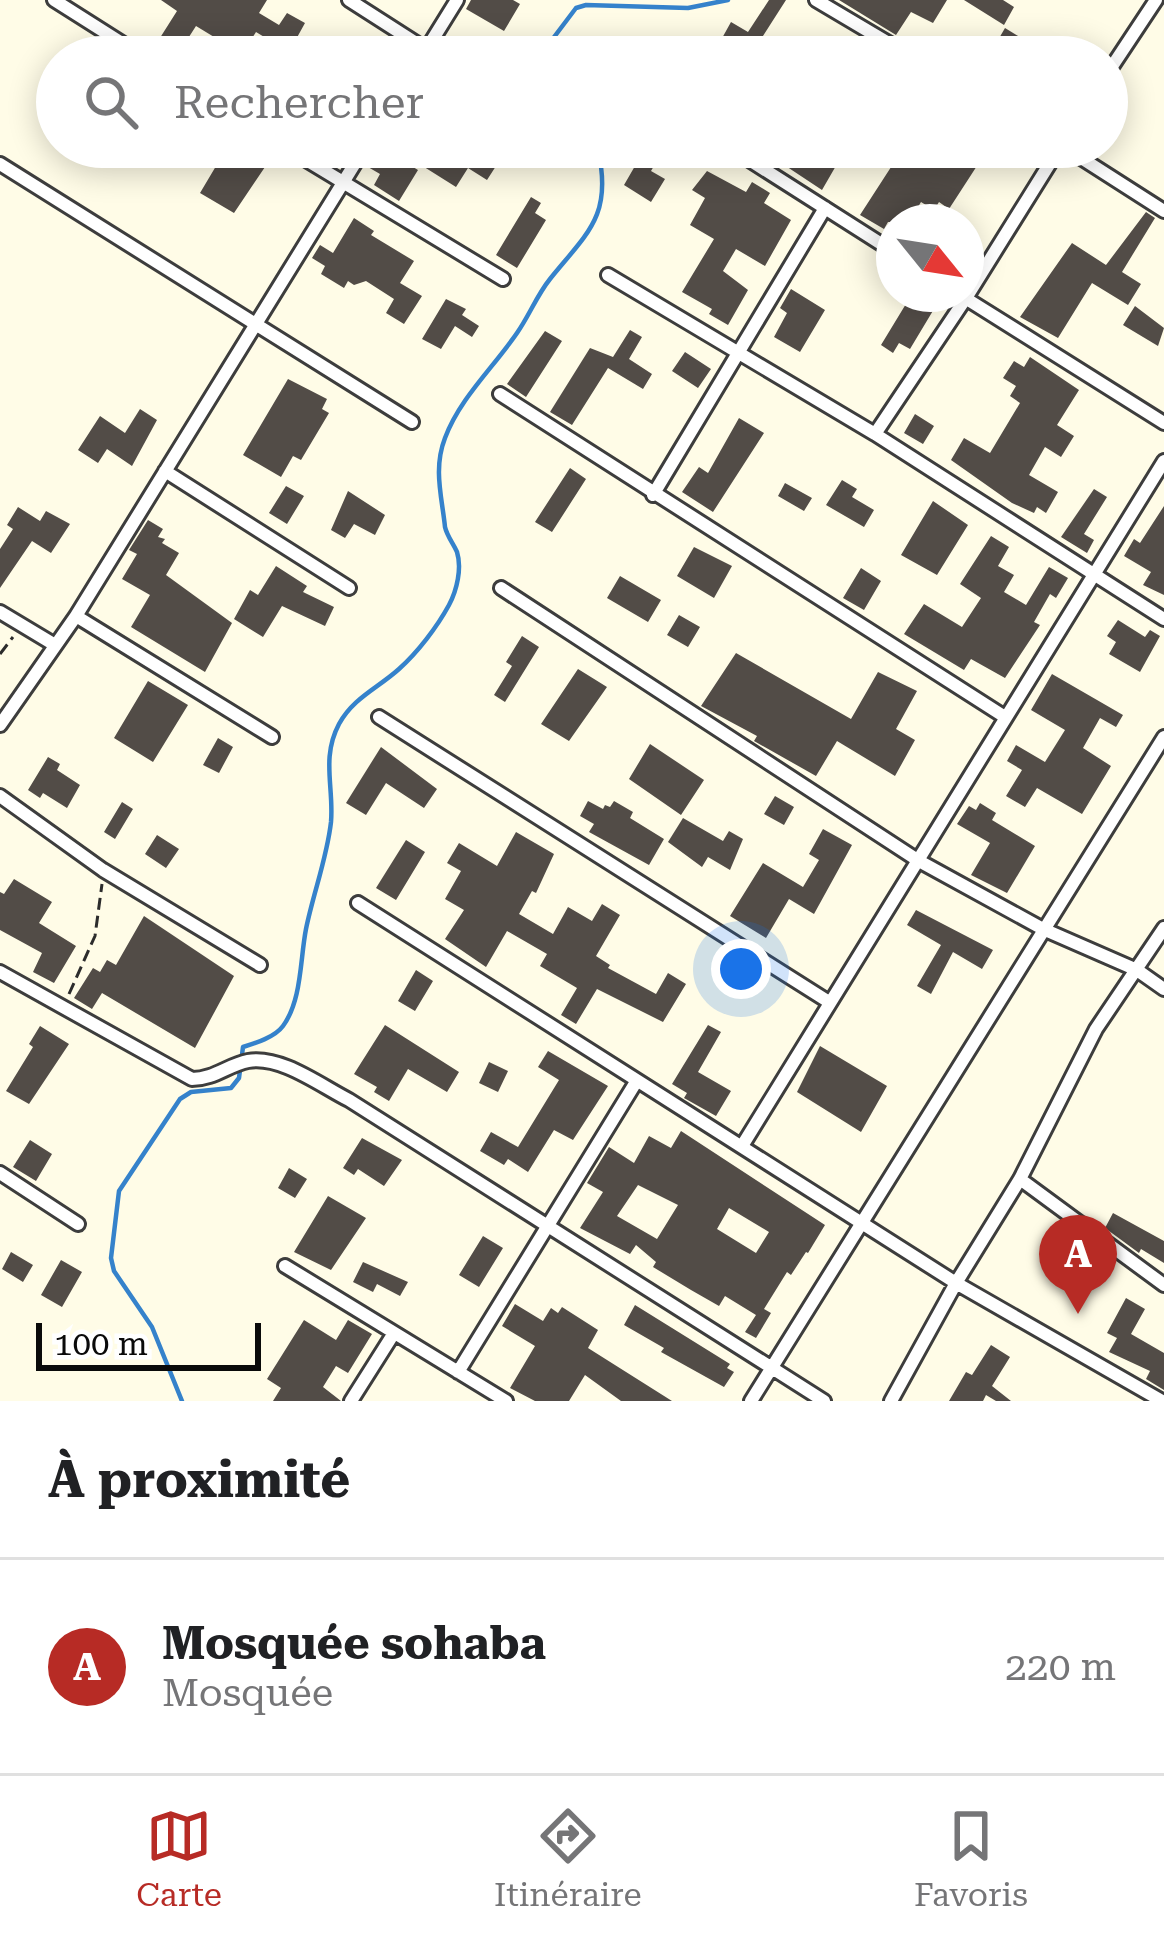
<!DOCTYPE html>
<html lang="fr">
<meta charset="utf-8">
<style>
body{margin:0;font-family:"Roboto Serif",serif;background:#f2f2f2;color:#202124}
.compass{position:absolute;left:876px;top:204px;width:108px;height:108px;border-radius:50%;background:#fff;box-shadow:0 6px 30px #0003;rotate:120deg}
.scale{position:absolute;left:36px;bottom:30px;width:225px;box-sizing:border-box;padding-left:12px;border:6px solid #0a0a0a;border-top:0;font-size:33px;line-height:42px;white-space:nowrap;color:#0a0a0a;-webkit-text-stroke:9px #fff;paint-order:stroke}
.you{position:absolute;left:741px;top:969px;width:42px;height:42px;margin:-30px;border:9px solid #fff;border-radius:50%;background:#1a73e8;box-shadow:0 0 0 18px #1a73e833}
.badge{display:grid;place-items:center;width:78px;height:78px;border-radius:50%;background:#b72b25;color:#fff;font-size:39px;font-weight:700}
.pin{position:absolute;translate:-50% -99px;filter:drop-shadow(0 3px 6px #0008)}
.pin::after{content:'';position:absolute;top:63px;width:42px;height:36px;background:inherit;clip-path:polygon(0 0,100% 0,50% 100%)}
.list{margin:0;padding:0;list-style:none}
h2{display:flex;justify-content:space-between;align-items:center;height:156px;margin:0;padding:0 48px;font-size:51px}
h2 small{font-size:39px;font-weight:400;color:#757577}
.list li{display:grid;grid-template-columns:78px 1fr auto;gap:36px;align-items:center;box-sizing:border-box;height:216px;padding:0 48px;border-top:3px solid #e0e0e0}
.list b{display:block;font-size:45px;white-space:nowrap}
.list p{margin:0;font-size:39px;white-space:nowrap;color:#757577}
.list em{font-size:39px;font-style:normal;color:#757577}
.icon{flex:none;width:66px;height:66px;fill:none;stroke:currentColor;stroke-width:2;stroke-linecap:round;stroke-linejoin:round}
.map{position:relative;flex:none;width:1164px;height:1401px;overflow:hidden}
.search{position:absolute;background:#fff;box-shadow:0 6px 30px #0003;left:36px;right:36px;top:36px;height:132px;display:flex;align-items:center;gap:30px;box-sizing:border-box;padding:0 42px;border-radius:66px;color:#757577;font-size:45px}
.sheet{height:372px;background:#fff}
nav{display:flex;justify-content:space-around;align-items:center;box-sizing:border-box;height:168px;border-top:3px solid #e0e0e0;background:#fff;font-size:33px;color:#757577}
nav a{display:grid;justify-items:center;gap:6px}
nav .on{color:#b72b25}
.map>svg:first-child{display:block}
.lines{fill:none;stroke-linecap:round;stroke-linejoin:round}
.stream{stroke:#3582cb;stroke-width:4.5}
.building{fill:#524c47;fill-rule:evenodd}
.street-casing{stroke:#3d3d3d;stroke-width:18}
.path{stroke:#2c2c2c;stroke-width:3;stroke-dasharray:12 6;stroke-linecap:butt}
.street{stroke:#fff;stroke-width:12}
</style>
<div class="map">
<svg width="1164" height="1401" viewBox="0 0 1164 1401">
<rect width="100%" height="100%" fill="#fffce7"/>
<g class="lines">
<path class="stream" d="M539 57 576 8 586 5 688 8 728 0
M182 1401 152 1327 114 1271 111 1258 119 1191 180 1099 191 1092 231 1088 239 1078 243 1047C256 1043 275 1037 283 1026 302 1000 300 959 306 929 313 894 327 858 331 822 334 787 321 758 339 724 353 698 378 688 399 669 418 652 437 627 449 605 457 590 462 568 457 552 453 543 447 536 445 527 442 497 433 469 445 438 460 398 493 368 517 333 529 316 537 295 550 279 587 233 613 216 598 150L592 147"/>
</g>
<path class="building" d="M161 0H267L259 13 279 25 287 13 305 23 289 52 256 32 242 54 196 26 178 54 158 41 177 11Z
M471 0H513L520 4 504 31 466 9Z
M769 0H786L761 39 764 41 754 57 721 40 731 22 748 32Z
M839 0H947L933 23 911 12 896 35Z
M964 0H1003L1014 7 1004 25Z
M1005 28 1033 45 1051 57H1010L994 47Z
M206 147H233L265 167 234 213 200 193 222 156Z
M380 147 418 170 399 201 374 185 380 174 368 167Z
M432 147H483L478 155 496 166 487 180 468 168 456 187 421 165Z
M646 147H665L651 171 665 179 651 202 624 185Z
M757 147H810L837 164 822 190Z
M904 147H972L984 155 949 209 939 202 934 210 921 202 909 222H888L884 229 860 215Z
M707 171 746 192 752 182 770 193 764 203 791 220 765 266 736 249 723 271 748 290 728 325 709 314 712 309 682 292 714 239 690 225 705 198 692 190Z
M531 197 541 203 535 213 546 220 517 268 496 255Z
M1146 212 1155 218 1122 272 1141 284 1128 305 1092 283 1058 338 1020 317 1072 243 1106 265Z
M354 218 374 231 371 235 414 261 400 283 422 296 404 324 386 313 394 299 366 281 354 285 348 281 344 288 321 274 325 266 312 258 320 245 333 253Z
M791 289 825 310 800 352 774 337 787 313 780 308Z
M912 294H921L937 304 910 349 899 343 893 353 881 345Z
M446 299 466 309 462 315 479 326 472 337 455 326 441 349 422 339Z
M1135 306 1164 328 1158 346 1123 325Z
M630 330 642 337 629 359 652 374 643 389 608 368 572 425 550 412 590 348 613 357Z
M545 331 562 341 526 397 507 384Z
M685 352 711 369 698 388 672 371Z
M1030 357 1079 390 1057 425 1074 436 1061 457 1045 447 1029 475 1058 492 1046 513 1037 507 1034 513 1012 503 951 460 964 438 990 453 1020 403 1010 396 1016 386 1003 378 1014 361 1024 367Z
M288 379 327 399 322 409 329 413 301 460 293 456 281 477 243 455Z
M140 409 157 420 132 466 107 449 98 463 78 450 100 416 125 433Z
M915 414 934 426 923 444 904 433Z
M739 418 764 433 713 512 682 492 699 467 708 473Z
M570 468 586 479 552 532 535 522Z
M842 480 857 489 852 497 874 510 864 527 826 505Z
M785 483 812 498 804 511 778 496Z
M286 486 304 496 287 524 269 513Z
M1094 489 1107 497 1084 534 1094 540 1087 553 1061 537Z
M348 491 385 515 375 535 354 524 345 538 331 530Z
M933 501 968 525 937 575 901 555Z
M1164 506V595L1143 585 1151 572 1124 556 1134 539 1140 543Z
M18 507 40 521 46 511 70 524 51 553 32 541 0 588V549L13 529 7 525Z
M148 520 163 529 158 537 165 539 162 543 179 553 166 575 232 623 205 672 131 627 150 595 122 579 137 554 129 550Z
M991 536 1009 547 998 566 1014 575 1004 592 1026 605 1049 567 1068 578 1056 598 1050 594 1034 622 1040 625 1005 678 971 659 964 670 904 634 924 604 962 627 981 598 960 584Z
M694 547 732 566 714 598 677 576Z
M276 566 307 586 303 592 334 607 325 626 282 606 263 637 234 619 250 590 258 595Z
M861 568 881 581 864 610 843 598Z
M620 576 661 600 648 622 607 598Z
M679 615 700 627 688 647 667 635Z
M1118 620 1145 637 1150 630 1160 636 1140 672 1109 654 1116 642 1107 636Z
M522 636 539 647 505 702 494 695 512 666 506 662Z
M736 653 851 719 878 672 917 691 896 729 915 740 895 776 837 741 816 776 754 741 757 736 701 706Z
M578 669 607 687 569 741 541 724Z
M1052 674 1123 715 1116 727 1100 718 1083 748 1111 766 1082 814 1037 788 1025 807 1006 796 1022 770 1007 761 1016 745 1045 762 1065 730 1031 710Z
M148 681 188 705 153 762 114 738Z
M218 738 233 747 219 773 203 765Z
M650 744 704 780 681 815 629 779Z
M381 747 437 789 424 808 386 783 366 815 346 803Z
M48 757 60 764 57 770 80 785 67 808 43 793 40 798 28 790Z
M775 796 794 807 784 825 764 814Z
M588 801 603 809 605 805 610 807 614 801 633 812 630 818 664 839 649 865 589 832 594 824 580 816Z
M122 802 133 809 115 839 104 832Z
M980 803 996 813 992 820 1035 846 1007 893 971 875 990 843 957 824 969 806 976 810Z
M683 818 723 841 729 831 743 839 730 870 708 857 702 867 668 842Z
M823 829 852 845 814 914 789 899 766 938 730 916 763 863 803 887 819 860 809 854Z
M516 832 554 854 536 893 532 891 519 914 553 934 568 907 592 921 602 904 620 915 596 956 610 965 608 968 656 994 668 973 686 984 663 1022 597 989 576 1024 561 1015 577 988 540 966 547 954 507 931 486 967 445 939 464 910 445 899 461 871 447 863 459 843 497 866Z
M157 835 179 849 166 868 145 854Z
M406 840 425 852 396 900 376 888Z
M14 879 52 902 39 923 76 946 54 983 33 972 42 953 0 930V892L4 894Z
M916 910 993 950 982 969 953 952 931 994 917 986 941 945 907 925Z
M144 916 234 976 195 1048 102 993 92 1009 74 998 93 968 100 972 107 960 116 965Z
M416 970 433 981 415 1011 398 1001Z
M385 1025 459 1072 447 1092 408 1069 389 1101 374 1092 377 1087 354 1074Z
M708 1025 721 1032 698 1072 731 1091 716 1116 684 1098 687 1093 672 1084Z
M40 1026 69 1044 29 1104 6 1091 33 1047 29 1044Z
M820 1046 887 1086 861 1132 797 1092Z
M548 1051 608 1086 573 1140 554 1130 528 1172 508 1159 504 1165 480 1151 491 1132 518 1147 559 1080 538 1067Z
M489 1062 508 1071 498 1092 479 1083Z
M681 1131 825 1225 808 1253 806 1252 791 1275 787 1272 764 1309 771 1313 756 1338 745 1332 756 1315 725 1296 719 1306 691 1290 653 1267 656 1262 636 1245 630 1254 580 1228 603 1192 587 1183 609 1147 634 1163 649 1136 671 1148ZM638 1185 678 1205 657 1239 617 1216ZM729 1208 769 1232 756 1253 717 1229Z
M362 1138 402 1160 384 1186 358 1169 354 1175 343 1168Z
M30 1140 52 1154 36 1181 13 1167Z
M289 1168 307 1179 295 1198 278 1188Z
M328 1196 366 1218 331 1270 294 1252Z
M1113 1213 1164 1241V1263L1141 1249 1139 1253 1105 1228Z
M483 1236 503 1248 479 1287 459 1275Z
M11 1252 33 1265 23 1282 2 1269Z
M61 1260 82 1272 62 1307 41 1295Z
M363 1262 408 1282 400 1296 377 1284 373 1292 353 1282Z
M1126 1298 1145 1309 1131 1334 1164 1353V1390L1146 1379 1150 1371 1109 1352 1117 1338 1107 1333Z
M515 1304 543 1321 551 1308 558 1313 562 1307 598 1330 588 1348 672 1401H621L585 1375 569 1401H535L510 1388 535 1346 502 1326Z
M635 1305 730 1364 727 1368 734 1372 724 1387 661 1352 664 1348 624 1325Z
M304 1320 336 1340 348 1320 372 1334 348 1373 336 1366 323 1387 341 1401H273L281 1388 267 1379Z
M991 1345 1010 1357 992 1386 1011 1401H996L986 1395 983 1401H949L966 1372 972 1375Z"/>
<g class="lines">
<defs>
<path id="street" d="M54 0 144 57
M349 0 438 57
M816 0 912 57
M423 55 457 0
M1107 74 1156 0
M285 147 503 279
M729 147 894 252
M1064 147 1164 211
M0 164 412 422
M608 275 875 434 1164 619
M962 296 1164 423
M500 394 1005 717
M875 434 966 298 1060 147
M165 471 349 588
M653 495 825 208
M501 588 919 861 1043 929 1137 970 1164 989
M0 612 55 645
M76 616 272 737
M379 717 829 1002
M0 725 76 616 365 147
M0 796 103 870 260 965
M358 903 956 1283 1162 1401
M0 972 192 1079C214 1079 228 1065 248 1061 281 1055 321 1086 349 1100L824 1401
M742 1146 1164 461
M0 1173 78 1224
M1020 1179 1164 1285
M285 1266 506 1401
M458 1372 636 1082
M351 1401 394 1333
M751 1401 1164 737
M891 1401 956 1283 1020 1179 1096 1029 1164 928"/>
</defs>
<use href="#street" class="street-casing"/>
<path class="path" d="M0 654 13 637
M69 994 95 936 102 884"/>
<use href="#street" class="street"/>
</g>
</svg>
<svg class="compass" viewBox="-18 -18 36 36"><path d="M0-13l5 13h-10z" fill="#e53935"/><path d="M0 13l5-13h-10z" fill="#757577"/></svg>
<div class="scale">100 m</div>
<div class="you"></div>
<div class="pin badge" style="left:1078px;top:1314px">A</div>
<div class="search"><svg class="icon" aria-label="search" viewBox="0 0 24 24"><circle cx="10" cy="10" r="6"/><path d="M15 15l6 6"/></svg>Rechercher</div>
</div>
<section class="sheet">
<h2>À proximité<small></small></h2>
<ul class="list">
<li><span class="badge">A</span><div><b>Mosquée sohaba</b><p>Mosquée</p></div><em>220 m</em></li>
</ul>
</section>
<nav>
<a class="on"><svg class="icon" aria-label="map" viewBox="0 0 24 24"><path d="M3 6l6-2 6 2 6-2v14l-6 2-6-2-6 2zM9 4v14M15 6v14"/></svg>Carte</a>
<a><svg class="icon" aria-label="directions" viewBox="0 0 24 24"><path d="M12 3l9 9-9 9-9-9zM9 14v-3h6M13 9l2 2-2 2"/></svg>Itinéraire</a>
<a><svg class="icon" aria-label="saved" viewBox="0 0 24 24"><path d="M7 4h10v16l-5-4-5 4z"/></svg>Favoris</a>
</nav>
